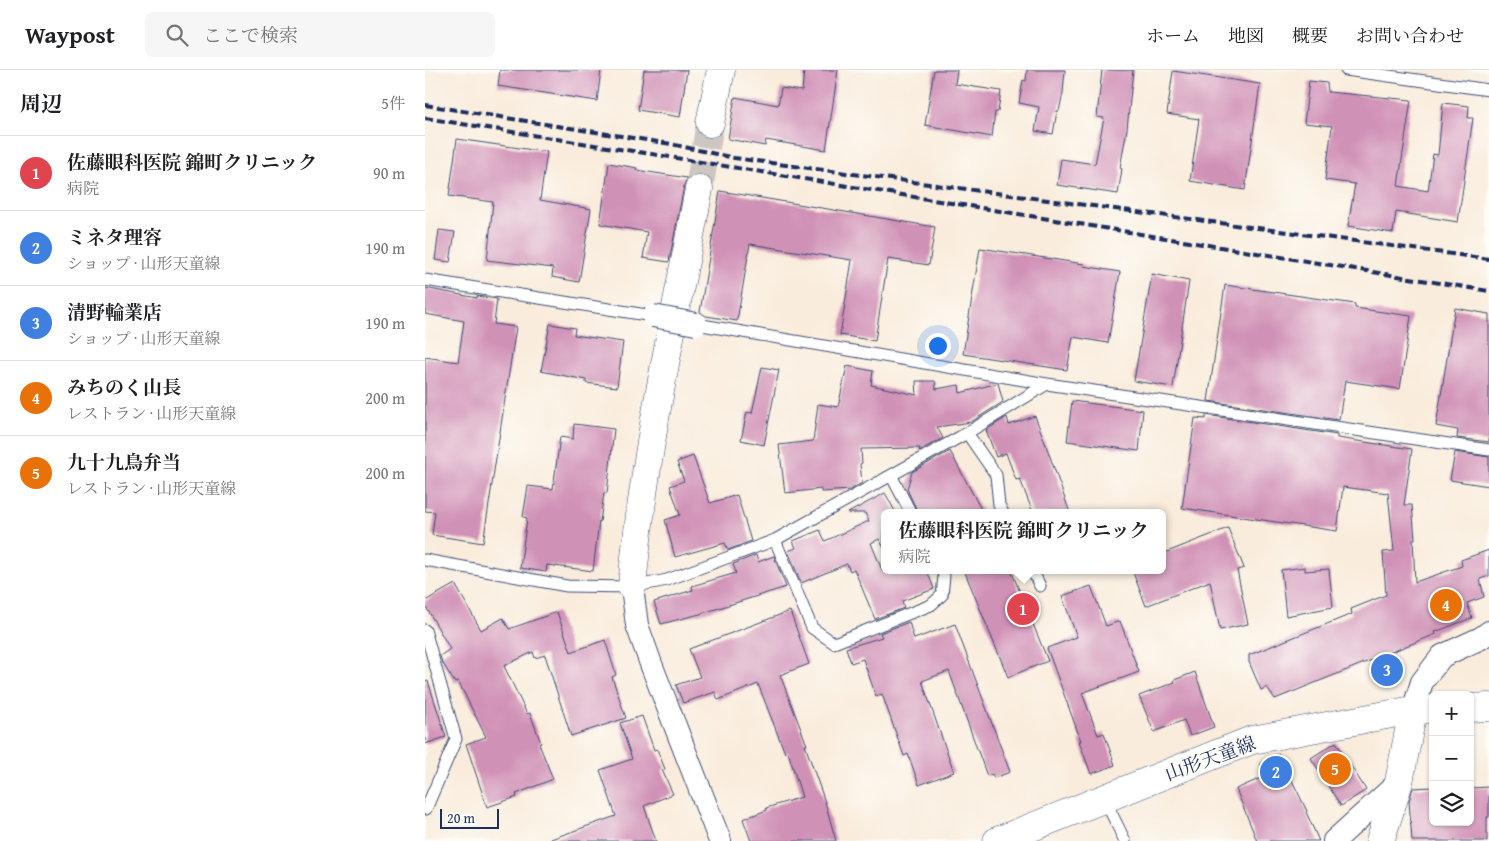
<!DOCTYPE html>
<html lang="ja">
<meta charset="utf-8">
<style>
body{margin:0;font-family:"Gentium Book Plus","Noto Serif JP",serif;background:#f6f6f6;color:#202124}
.controls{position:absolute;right:15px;bottom:15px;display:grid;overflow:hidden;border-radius:8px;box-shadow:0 1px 4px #0004}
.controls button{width:45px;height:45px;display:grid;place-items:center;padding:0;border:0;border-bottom:1px solid #e0e0e0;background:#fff;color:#202124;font:25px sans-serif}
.scale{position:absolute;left:15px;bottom:12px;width:59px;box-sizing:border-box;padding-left:5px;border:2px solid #1b2f5e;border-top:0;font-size:14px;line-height:18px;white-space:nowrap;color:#1b2f5e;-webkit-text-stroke:4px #fdfcf7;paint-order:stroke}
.you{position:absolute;left:512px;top:275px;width:18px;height:18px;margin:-12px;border:4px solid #fff;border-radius:50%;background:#1a73e8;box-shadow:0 0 0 8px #1a73e833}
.badge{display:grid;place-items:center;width:32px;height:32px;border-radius:50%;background:#b5179e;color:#fff;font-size:16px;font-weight:700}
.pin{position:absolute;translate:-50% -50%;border:2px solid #fff;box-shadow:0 1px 5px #0006}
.popup{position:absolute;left:456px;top:439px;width:285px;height:65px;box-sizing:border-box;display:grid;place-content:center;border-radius:8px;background:#fff;filter:drop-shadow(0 1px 4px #0005);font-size:16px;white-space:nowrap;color:#757577}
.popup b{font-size:19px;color:#202124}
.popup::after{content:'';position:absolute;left:50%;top:100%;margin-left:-10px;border:10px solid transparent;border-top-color:#fff}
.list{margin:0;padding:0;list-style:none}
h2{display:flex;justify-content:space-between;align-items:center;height:65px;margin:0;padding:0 20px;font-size:21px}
h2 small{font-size:16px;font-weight:400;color:#757577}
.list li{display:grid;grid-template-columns:32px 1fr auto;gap:15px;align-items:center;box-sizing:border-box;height:75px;padding:0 20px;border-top:1px solid #e0e0e0}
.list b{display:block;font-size:19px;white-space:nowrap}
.list p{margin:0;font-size:16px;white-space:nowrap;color:#757577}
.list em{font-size:16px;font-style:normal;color:#757577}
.icon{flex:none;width:28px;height:28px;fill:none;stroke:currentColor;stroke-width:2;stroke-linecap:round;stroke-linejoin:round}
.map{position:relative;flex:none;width:1064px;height:771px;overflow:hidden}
header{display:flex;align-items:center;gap:30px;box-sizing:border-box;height:70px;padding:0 25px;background:#fff;border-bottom:1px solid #e0e0e0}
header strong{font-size:24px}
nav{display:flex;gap:28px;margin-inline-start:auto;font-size:18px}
.search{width:350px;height:45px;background:#f6f6f6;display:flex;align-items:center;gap:12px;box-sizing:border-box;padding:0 18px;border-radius:8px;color:#757577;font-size:19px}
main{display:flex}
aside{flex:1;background:#fff}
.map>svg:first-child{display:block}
.building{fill:#d091b6}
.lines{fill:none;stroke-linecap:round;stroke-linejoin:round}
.tertiary-tunnel{stroke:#cdc6c3;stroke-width:28;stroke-dasharray:28 14;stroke-linecap:butt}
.service-casing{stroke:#3c4b71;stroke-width:13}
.minor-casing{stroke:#3c4b71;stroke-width:24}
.tertiary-casing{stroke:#3c4b71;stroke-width:29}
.primary-casing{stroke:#3c4b71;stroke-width:29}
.service{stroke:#fff;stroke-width:11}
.minor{stroke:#fff;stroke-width:22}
.tertiary{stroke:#fff;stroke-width:28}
.primary{stroke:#fff;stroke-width:28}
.rail{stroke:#1b2f5e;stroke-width:4;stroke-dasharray:8 4;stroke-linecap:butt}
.minor-bridge-casing{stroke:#3c4b71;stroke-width:24;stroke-linecap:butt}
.minor-bridge{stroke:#fff;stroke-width:22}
.labels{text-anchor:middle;stroke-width:4.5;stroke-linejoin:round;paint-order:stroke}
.street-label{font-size:19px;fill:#1b2f5e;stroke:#fdfcf7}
</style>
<header>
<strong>Waypost</strong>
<div class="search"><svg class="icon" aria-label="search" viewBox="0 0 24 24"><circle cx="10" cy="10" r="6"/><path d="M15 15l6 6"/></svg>ここで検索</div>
<nav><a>ホーム</a><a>地図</a><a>概要</a><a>お問い合わせ</a></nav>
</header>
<main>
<aside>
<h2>周辺<small>5件</small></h2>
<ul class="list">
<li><span class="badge" style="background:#e0444e">1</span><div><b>佐藤眼科医院 錦町クリニック</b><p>病院</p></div><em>90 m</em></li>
<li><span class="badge" style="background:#3f7fe0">2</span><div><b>ミネタ理容</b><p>ショップ · 山形天童線</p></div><em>190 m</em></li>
<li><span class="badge" style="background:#3f7fe0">3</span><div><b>清野輪業店</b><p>ショップ · 山形天童線</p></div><em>190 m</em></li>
<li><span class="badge" style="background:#e8710a">4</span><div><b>みちのく山長</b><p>レストラン · 山形天童線</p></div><em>200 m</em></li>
<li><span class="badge" style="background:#e8710a">5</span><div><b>九十九鳥弁当</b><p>レストラン · 山形天童線</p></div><em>200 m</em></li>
</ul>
</aside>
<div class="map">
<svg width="1064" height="771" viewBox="0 0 1064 771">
<rect width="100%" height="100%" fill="#fdfcf7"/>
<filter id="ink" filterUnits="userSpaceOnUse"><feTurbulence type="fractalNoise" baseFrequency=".02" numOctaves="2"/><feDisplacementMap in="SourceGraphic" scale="10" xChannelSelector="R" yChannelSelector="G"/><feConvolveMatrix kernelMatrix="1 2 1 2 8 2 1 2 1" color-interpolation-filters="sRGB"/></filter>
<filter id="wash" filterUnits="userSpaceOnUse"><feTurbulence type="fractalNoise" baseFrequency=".0096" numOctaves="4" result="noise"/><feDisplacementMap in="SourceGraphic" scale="20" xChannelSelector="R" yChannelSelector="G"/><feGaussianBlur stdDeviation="1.12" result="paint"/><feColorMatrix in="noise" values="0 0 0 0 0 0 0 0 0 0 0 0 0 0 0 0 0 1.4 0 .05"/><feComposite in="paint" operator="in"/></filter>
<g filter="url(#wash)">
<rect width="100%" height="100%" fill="#f9ecdc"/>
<g id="blocks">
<path class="building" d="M75 0H176L172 31 73 16Z
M219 0H262L255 47 213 40Z
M379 0H413L401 80 341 70 340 76 303 69 310 27 353 35 356 18 377 21Z
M509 0H532L530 14 576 21 573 42H570L567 67 500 55Z
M602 0H640L638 23 634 41H632L628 64 610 61 614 37 594 33 598 10 601 11Z
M677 0H708L702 59 695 98 697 99 693 124 632 115 636 89 670 94 679 48 672 47Z
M748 1 835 14 820 120 765 111 774 49 742 44Z
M884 11 902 13 903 22 986 30 973 116 1003 121 1008 84 1013 85 1018 33 1044 36 1043 48H1048L1033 152 971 142 968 163 923 156 930 114 900 110 907 56 879 53Z
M32 69 122 82 115 130 166 139 154 212 127 207 128 198 62 190 68 132 24 126Z
M184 93 212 98 211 100 262 108 259 116 244 192 218 188 222 162 175 154Z
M295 121 510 157 504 195 463 189 450 271 415 265 427 190 325 174 312 251 281 246 275 242Z
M14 160 30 162 25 192 10 190Z
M555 178 659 194 658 196 695 202 683 273 648 267 642 300 538 284Z
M727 204 764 211 748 317 709 311Z
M800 215 930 234V238L986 246 975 319 920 311 914 350 783 331Z
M0 218 52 228V226L72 229 69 254 91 257 58 473 7 465 10 442 0 441V287L33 292 39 251 0 244Z
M1030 238 1064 244V372L1032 368 1033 360 1011 356Z
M125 254 150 258 149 265 198 272 192 317 161 313V310L116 301Z
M422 296 448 301 446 315 492 325 491 311H510L511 319 534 315 535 323 573 313 578 332 546 352 512 357 518 368 494 381 495 378 436 379 437 393 435 394 437 413 425 420 396 422V419L360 423 354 375 388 371 393 334 413 337Z
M337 297 354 300 339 375 316 370 322 342 327 343Z
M647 331 718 340 714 381 642 371Z
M781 345 912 365V368L987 379 979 435H987L990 469H988L990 512 1037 496 1036 490 1064 480V506L1055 509 1059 527 1042 533 1047 548 1010 562 1011 564 850 629 842 617 836 620 824 592V585L927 544 926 539 961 525 958 482 969 481 963 423 918 417 912 461 757 438 770 348 781 349Z
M610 346 618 367 645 443H608L595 409 591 410 581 383 571 387 561 360 582 347 584 355Z
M149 354 189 359 182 423H179L175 452 174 451 168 501 122 495 121 502 95 498 102 448 98 447 103 416 128 419 135 367 148 369Z
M525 381 558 443H493L482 419 487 402Z
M1030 382 1064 387V416L1025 410Z
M268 386 285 433 312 425 326 471 303 480 300 473 250 487 240 450 255 445 245 416 259 411 252 392Z
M460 423 471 443H459V478L454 469 446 473 457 500H502L509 519 477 531 479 538 450 549 429 499 425 501 422 494 376 513 363 481 371 478 368 471 395 460 400 471 444 451 440 443H423Z
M803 458 819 498 812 500 823 554 795 560 785 511 721 536 707 500H737V484Z
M331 485 333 492 349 486 361 517 275 544 236 554 229 532 268 520 267 516 311 503 308 494Z
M880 497V501L904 499 908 537 861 546 856 500Z
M539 500H586L623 591 583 607Z
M30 514 56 560 78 548 84 559 132 542 146 582 180 570 191 605 187 607 201 648 146 666 120 585 110 588 108 582 79 596 102 644 105 643 116 673 114 674 128 709 91 724 92 727 62 737 41 674 61 667 33 611 30 613 17 592 15 586 25 579 0 535V531Z
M666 516 681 556 695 551 714 602 657 623 673 665 679 663 690 695 666 704 654 671H656L622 578 652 567 637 526Z
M365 541 384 594 355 605 382 675H380L400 732 411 771H326L318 749 342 740 341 738 377 727 363 682 360 683 333 614 293 630 290 622 258 633 251 615 275 607 264 579Z
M484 552 489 569 530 554 585 702 569 708 567 704 562 706 524 601 497 611 529 702 494 715 483 684 479 686 457 624 451 626 438 589 426 593 421 578 457 567 455 563Z
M770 602 789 657 765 666 759 650 729 662 714 626 750 612 749 610Z
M3 611 21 667 0 674V612Z
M217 646 229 680 232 679 240 699 237 700 248 724 219 736 231 771H127L126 769 191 746 175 700 207 689 195 653Z
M911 672 941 720 916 736 886 688Z
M854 684 882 741 881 742 894 771H832L811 719 841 706 835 693Z
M1008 717V752H1045V718L1064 717V747H1062V771H987L984 731 988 718Z"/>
</g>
</g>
<g filter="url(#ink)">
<use href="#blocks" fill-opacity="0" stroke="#3c4b71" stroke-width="1"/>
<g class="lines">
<path class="tertiary-tunnel" d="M274 119 285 53"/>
<defs>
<path id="service" d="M921 0 1064 20
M0 210 228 246
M271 254 622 314 1064 380
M542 363 571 405 574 435 578 443
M467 407 486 443
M350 470 387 558 409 573 506 535 517 525 519 506 517 500
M0 490 142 516 207 517 242 510 350 470 542 363 622 314
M607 500 615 516
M0 560 31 669 1 739
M679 728 700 771"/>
<path id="minor" d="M207 517 212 555 226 594 295 771
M988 640 997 612 1017 586 1056 568 1064 562
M909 771 974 712"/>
<path id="tertiary" d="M285 53 296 0
M207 517C219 383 249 251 274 119
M955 771 974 712 988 640"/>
<path id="primary" d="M1045 638 1064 637
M572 771 827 670 988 640 1008 639"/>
</defs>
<use href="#service" class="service-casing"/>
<use href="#minor" class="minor-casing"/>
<use href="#tertiary" class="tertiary-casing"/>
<use href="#primary" class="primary-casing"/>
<use href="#service" class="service"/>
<use href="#minor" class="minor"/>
<use href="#tertiary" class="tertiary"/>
<use href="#primary" class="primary"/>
<path class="rail" d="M0 35 246 74 309 88 1064 189
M0 48 245 87 1064 221"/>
<defs>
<path id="minor-bridge" d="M228 246 271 254"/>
</defs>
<use href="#minor-bridge" class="minor-bridge-casing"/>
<use href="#minor-bridge" class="minor-bridge"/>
</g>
</g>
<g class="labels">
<g class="street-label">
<text transform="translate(785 688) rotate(-20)" y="7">山形天童線</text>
</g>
</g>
</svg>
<div class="controls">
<button>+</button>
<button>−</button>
<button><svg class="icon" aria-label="layers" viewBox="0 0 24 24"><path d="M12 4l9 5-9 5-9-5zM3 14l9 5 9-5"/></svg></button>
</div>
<div class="scale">20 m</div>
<div class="you"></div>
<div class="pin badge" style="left:598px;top:539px;background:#e0444e">1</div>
<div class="popup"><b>佐藤眼科医院 錦町クリニック</b>病院</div>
<div class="pin badge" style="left:851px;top:702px;background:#3f7fe0">2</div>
<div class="pin badge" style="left:962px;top:600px;background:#3f7fe0">3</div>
<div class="pin badge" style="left:1021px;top:535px;background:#e8710a">4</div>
<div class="pin badge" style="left:910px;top:699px;background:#e8710a">5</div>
</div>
</main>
